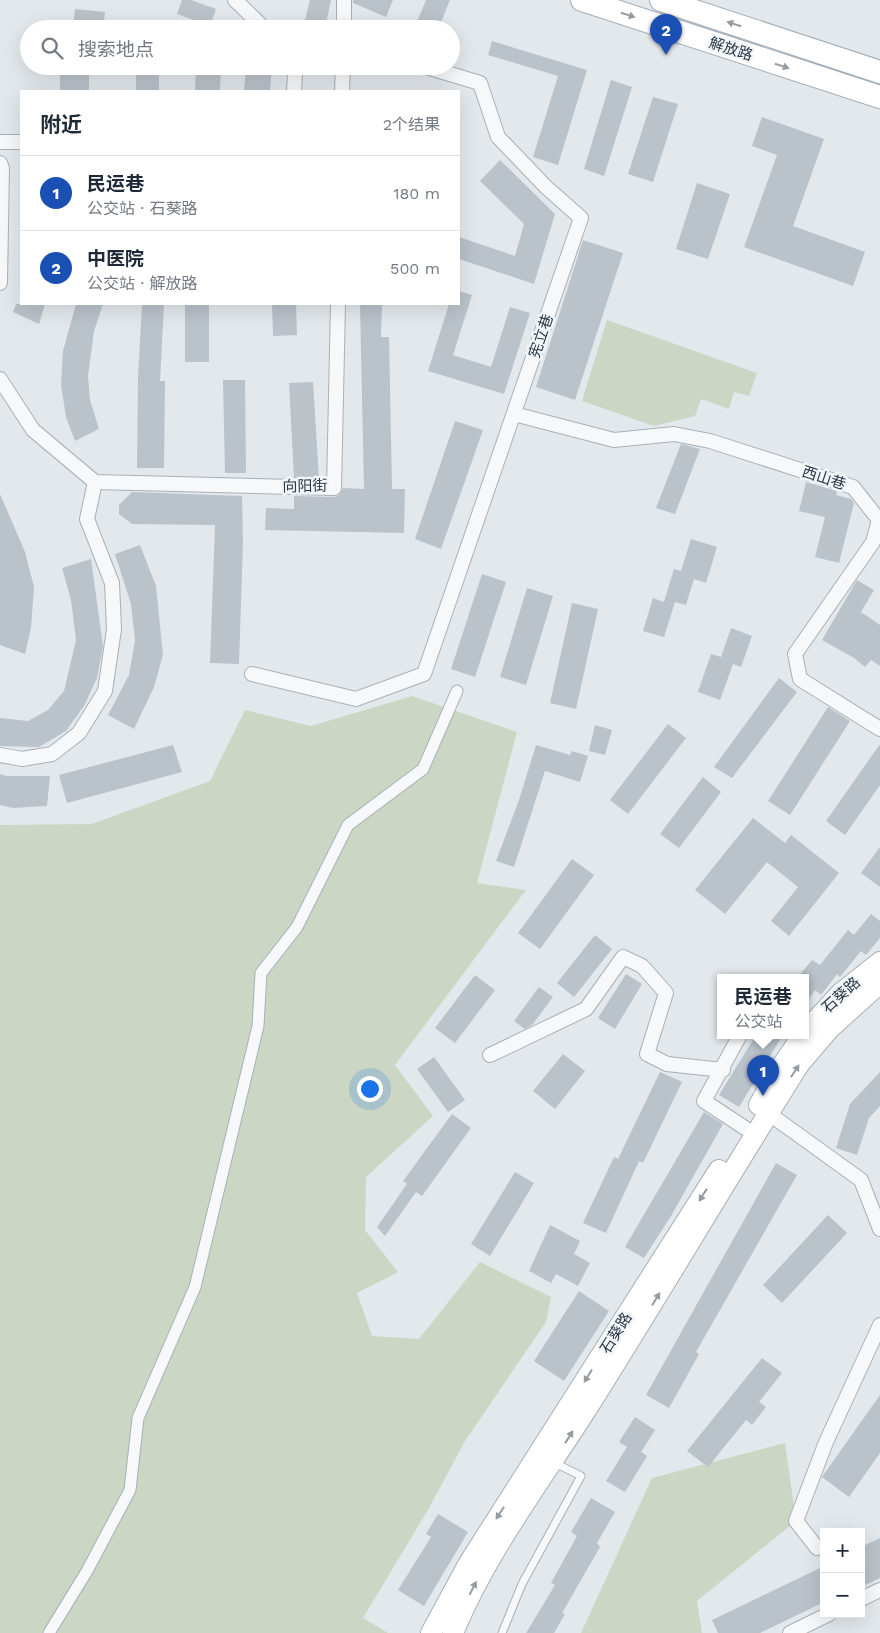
<!DOCTYPE html>
<html lang="zh">
<meta charset="utf-8">
<style>
body{margin:0;font-family:"Work Sans","Noto Sans SC",sans-serif;background:#f2f2f3;color:#1f2937}
.controls{position:absolute;right:15px;bottom:15px;display:grid;overflow:hidden;border-radius:0px;box-shadow:0 5px 20px #0002}
.controls button{width:45px;height:45px;display:grid;place-items:center;padding:0;border:0;border-bottom:1px solid #e0e1e3;background:#fff;color:#1f2937;font:25px sans-serif}
.you{position:absolute;left:369px;top:1088px;width:18px;height:18px;margin:-12px;border:4px solid #fff;border-radius:50%;background:#1a73e8;box-shadow:0 0 0 8px #1a73e833}
.badge{display:grid;place-items:center;width:32px;height:32px;border-radius:50%;background:#db2777;color:#fff;font-size:16px;font-weight:700}
.pin{position:absolute;translate:-50% -41px;filter:drop-shadow(0 1px 2px #0008)}
.pin::after{content:'';position:absolute;top:26px;width:18px;height:15px;background:inherit;clip-path:polygon(0 0,100% 0,50% 100%)}
.popup{position:absolute;left:717px;top:974px;width:92px;height:65px;box-sizing:border-box;display:grid;place-content:center;border-radius:0px;background:#fff;filter:drop-shadow(0 1px 4px #0005);font-size:16px;white-space:nowrap;color:#747a83}
.popup b{font-size:19px;color:#1f2937}
.popup::after{content:'';position:absolute;left:50%;top:100%;margin-left:-10px;border:10px solid transparent;border-top-color:#fff}
.list{margin:0;padding:0;list-style:none}
h2{display:flex;justify-content:space-between;align-items:center;height:65px;margin:0;padding:0 20px;font-size:21px}
h2 small{font-size:16px;font-weight:400;color:#747a83}
.list li{display:grid;grid-template-columns:32px 1fr auto;gap:15px;align-items:center;box-sizing:border-box;height:75px;padding:0 20px;border-top:1px solid #e0e1e3}
.list b{display:block;font-size:19px;white-space:nowrap}
.list p{margin:0;font-size:16px;white-space:nowrap;color:#747a83}
.list em{font-size:16px;font-style:normal;color:#747a83}
.icon{flex:none;width:28px;height:28px;fill:none;stroke:currentColor;stroke-width:2;stroke-linecap:round;stroke-linejoin:round}
.map{position:relative;flex:none;width:880px;height:1633px;overflow:hidden}
.search{position:absolute;background:#fff;box-shadow:0 5px 20px #0002;left:20px;top:20px;width:440px;height:55px;display:flex;align-items:center;gap:12px;box-sizing:border-box;padding:0 18px;border-radius:28px;color:#747a83;font-size:19px}
.panel{position:absolute;background:#fff;box-shadow:0 5px 20px #0002;left:20px;top:90px;width:440px;height:215px;border-radius:0px}
.map>svg:first-child{display:block}
.green{fill:#cbd6c4}
.building{fill:#bac2ca}
.lines{fill:none;stroke-linecap:round;stroke-linejoin:round}
.service-casing{stroke:#a8b0b7;stroke-width:9}
.pedestrian-casing{stroke:#a8b0b7;stroke-width:13}
.minor-casing{stroke:#a8b0b7;stroke-width:16}
.secondary-casing{stroke:#a8b0b7;stroke-width:22}
.primary-casing{stroke:#a2aeb8;stroke-width:24}
.service{stroke:#f6f8fa;stroke-width:7}
.pedestrian{stroke:#f6f8fa;stroke-width:11}
.minor{stroke:#f6f8fa;stroke-width:14}
.secondary{stroke:#fff;stroke-width:20}
.primary{stroke:#fff;stroke-width:22}
.oneway{fill:#949ca2}
.labels{text-anchor:middle;stroke-width:5;stroke-linejoin:round;paint-order:stroke}
.street-label{font-size:15px;fill:#2a3845;stroke:#f3f6f9}
</style>
<div class="map">
<svg width="880" height="1633" viewBox="0 0 880 1633">
<rect width="100%" height="100%" fill="#e3e8ec"/>
<path class="green" d="M607 320 757 373 749 396 734 392 729 409 701 399 695 416 654 426 582 401Z
M412 696 517 732 477 883 526 890 395 1065 433 1116 366 1177 365 1230 398 1272 357 1293 372 1336 419 1339 480 1262 551 1297 546 1322 465 1441 429 1508 363 1618 388 1633H0V825L92 824 210 781 245 710 311 726Z
M785 1443 796 1521 697 1601 702 1633H581L652 1478Z"/>
<path class="building" d="M182 0H191L216 9 210 26 177 14Z
M310 0H331L325 29 304 24Z
M353 0H393L386 17 353 3Z
M426 0H450L438 29H414Z
M75 9 105 12 103 29H73Z
M492 41 587 70 558 165 533 157 558 76 488 55Z
M60 66H89V91H60Z
M136 66H159V91H136Z
M196 66H221L220 91H195Z
M246 66H272L270 91H244Z
M611 80 632 87 604 176 584 169Z
M653 97 678 104 653 182 628 174Z
M762 117 824 139 793 226 865 252 853 286 744 247 777 155 752 146Z
M500 160 555 214 534 284 459 259V237L515 256 524 224 480 181Z
M697 183 730 194 708 259 676 249Z
M583 240 623 253 575 400 536 387Z
M459 291 472 295 453 355 491 367 510 307 530 313 504 394 428 371 449 304H459Z
M16 304H45L39 324 13 312Z
M76 304H103L94 331 88 376 90 400 99 429 75 441 66 417 61 385 63 351Z
M142 304H164L160 381H165L164 468H137L138 378Z
M185 304H209V362H185Z
M272 304H296L297 335 273 336Z
M360 304H382L381 337H389L392 489H405L404 533 265 530 266 508 294 509V496L334 497 339 495 343 488 364 489Z
M223 380H245L246 473H225Z
M313 382 319 479 294 478 289 383Z
M455 421 483 430 441 549 415 539Z
M681 444 700 449 675 514 656 508Z
M806 482 837 491 836 495 851 499 854 503 839 563 815 557 825 517 799 511Z
M132 492 242 496 243 541 239 664 210 663 215 525 132 524 119 514V505Z
M0 494 25 552 34 587 31 628 25 654 0 645Z
M691 539 717 547 706 583 694 579 686 605 675 602 664 637 643 631 653 598 664 602 674 569 681 571Z
M140 545 156 586 163 655 154 687 134 729 108 715 129 675 135 640 131 604 115 554Z
M91 559 103 646 97 678 84 706 66 731 39 747 0 746V718L28 721 48 710 64 691 76 640 71 600 62 568Z
M482 574 506 582 475 677 451 669Z
M857 580 874 590 861 612 880 625V666L871 660 865 667 854 658 822 640Z
M527 588 553 596 526 685 500 677Z
M572 603 598 609 576 709 550 703Z
M731 628 752 636 741 667 733 664 720 700 698 692 711 654 721 657Z
M779 678 797 692 732 778 714 767Z
M828 707 850 721 790 815 768 801Z
M668 724 686 738 628 814 610 800Z
M595 725 612 730 605 755 589 751Z
M880 744V785L845 835 826 821Z
M173 745 182 772 67 803 59 775Z
M536 745 570 755 572 751 588 756 580 782 545 771 514 867 496 861 519 800Z
M0 774 7 776H50L47 806 13 808 0 805Z
M703 777 721 792 679 848 660 834Z
M753 818 785 843 791 835 839 873 789 936 771 921 798 887 767 862 725 914 695 890Z
M880 847V887L861 873Z
M572 859 594 875 540 949 518 933Z
M871 914 880 921V938L866 955 861 951 840 977 837 974 821 995 815 990 806 1003V977H798L812 960 820 965 848 930 854 935Z
M595 935 612 949 574 997 557 983Z
M626 974 642 984 615 1029 598 1018Z
M475 975 495 990 455 1043 435 1028Z
M539 987 553 997 532 1025 525 1029 514 1021Z
M756 1035H783L739 1107 719 1095Z
M563 1054 585 1071 555 1109 533 1091Z
M434 1057 465 1100 448 1112 417 1069Z
M660 1072 682 1082 643 1163 639 1161 606 1233 583 1223 614 1157 618 1159Z
M880 1072V1106L869 1118 857 1155 836 1148 850 1104Z
M704 1112 723 1124 671 1216 644 1258 625 1247Z
M452 1114 471 1128 422 1196 416 1192 385 1236 377 1227 407 1184 403 1181Z
M776 1163 797 1175 696 1352 699 1354 669 1408 646 1395Z
M515 1172 534 1183 490 1256 471 1244Z
M828 1215 847 1233 782 1303 763 1285Z
M550 1225 580 1241 574 1254 590 1263 578 1286 556 1274 551 1283 529 1271Z
M579 1291 609 1311 564 1381 534 1361Z
M762 1358 782 1373 759 1402 766 1407 752 1425 746 1420 708 1467 687 1451Z
M880 1395V1453L849 1497 822 1477Z
M635 1417 655 1430 641 1452 647 1456 625 1492 606 1481 627 1447 619 1442Z
M591 1498 615 1512 597 1543 600 1547 562 1613 565 1614 554 1633H526L555 1585 551 1583 577 1536 571 1532Z
M438 1514 468 1532 424 1606 398 1590 431 1537 426 1534Z
M880 1538V1578L861 1587V1547Z
M824 1566V1602L760 1633H718L712 1620Z"/>
<g class="lines">
<defs>
<path id="service" d="M502 1633 522 1584 581 1476 553 1462"/>
<path id="pedestrian" d="M49 1633 87 1571 130 1490 138 1418 195 1287 258 1026 261 973 297 927 348 825 423 769 457 691"/>
<path id="minor" d="M235 0 265 29
M344 29V0
M293 66 295 73 294 91
M342 91 343 66
M0 142H21
M0 163 2 168 0 283
M0 379 33 430 95 482 87 519 112 583 114 629 105 691 79 733 52 754 22 759 0 755
M514 414 614 440 674 434 710 441 853 487 879 520 873 542 795 654 800 679 880 729
M95 482 334 488 338 304
M252 674 356 699 424 674 581 218 546 187 498 137 480 83 423 66
M740 1035 704 1101 745 1128
M490 1055 586 1009 623 957 642 966 666 993 647 1054 667 1064 723 1070
M761 1108 861 1180 880 1229
M817 1548 796 1521 826 1442 880 1325
M861 1599 880 1590
M790 1633 829 1614"/>
<path id="secondary" d="M806 1031 841 993 880 962
M759 1105 777 1073 803 1035
M431 1633 469 1563 719 1170
M453 1633C487 1551 541 1481 588 1407 660 1293 728 1177 800 1063L830 1028 880 983"/>
<path id="primary" d="M582 0 880 97
M661 0 880 72"/>
</defs>
<use href="#service" class="service-casing"/>
<use href="#pedestrian" class="pedestrian-casing"/>
<use href="#minor" class="minor-casing"/>
<use href="#secondary" class="secondary-casing"/>
<use href="#primary" class="primary-casing"/>
<use href="#service" class="service"/>
<use href="#pedestrian" class="pedestrian"/>
<use href="#minor" class="minor"/>
<use href="#secondary" class="secondary"/>
<use href="#primary" class="primary"/>
</g>
<defs><path id="oneway-solid" d="M-6-.8H1V-3.2L6.5 0L1 3.2V.8H-6Z" transform="scale(1.25)"/></defs>
<g class="oneway">
<use href="#oneway-solid" transform="translate(628 15) rotate(18)"/>
<use href="#oneway-solid" transform="translate(734 24) rotate(-162)"/>
<use href="#oneway-solid" transform="translate(782 66) rotate(17)"/>
<use href="#oneway-solid" transform="translate(795 1071) rotate(-57)"/>
<use href="#oneway-solid" transform="translate(703 1195) rotate(122)"/>
<use href="#oneway-solid" transform="translate(656 1299) rotate(-58)"/>
<use href="#oneway-solid" transform="translate(588 1376) rotate(122)"/>
<use href="#oneway-solid" transform="translate(569 1437) rotate(-58)"/>
<use href="#oneway-solid" transform="translate(500 1513) rotate(123)"/>
<use href="#oneway-solid" transform="translate(473 1588) rotate(-63)"/>
</g>
<g class="labels">
<g class="street-label">
<text transform="translate(731 49) rotate(18)" y="5">解放路</text>
<text transform="translate(541 336) rotate(-71)" y="5">宪立巷</text>
<text transform="translate(824 478) rotate(18)" y="5">西山巷</text>
<text transform="translate(305 486) rotate(-1)" y="5">向阳街</text>
<text transform="translate(841 995) rotate(-42)" y="5">石葵路</text>
<text transform="translate(616 1333) rotate(-58)" y="5">石葵路</text>
</g>
</g>
</svg>
<div class="controls">
<button>+</button>
<button>−</button>
</div>
<div class="you"></div>
<div class="pin badge" style="left:763px;top:1096px;background:#1a4fb4">1</div>
<div class="popup"><b>民运巷</b>公交站</div>
<div class="pin badge" style="left:666px;top:55px;background:#1a4fb4">2</div>
<div class="search"><svg class="icon" aria-label="search" viewBox="0 0 24 24"><circle cx="10" cy="10" r="6"/><path d="M15 15l6 6"/></svg>搜索地点</div>
<section class="panel">
<h2>附近<small>2个结果</small></h2>
<ul class="list">
<li><span class="badge" style="background:#1a4fb4">1</span><div><b>民运巷</b><p>公交站 · 石葵路</p></div><em>180 m</em></li>
<li><span class="badge" style="background:#1a4fb4">2</span><div><b>中医院</b><p>公交站 · 解放路</p></div><em>500 m</em></li>
</ul>
</section>
</div>
